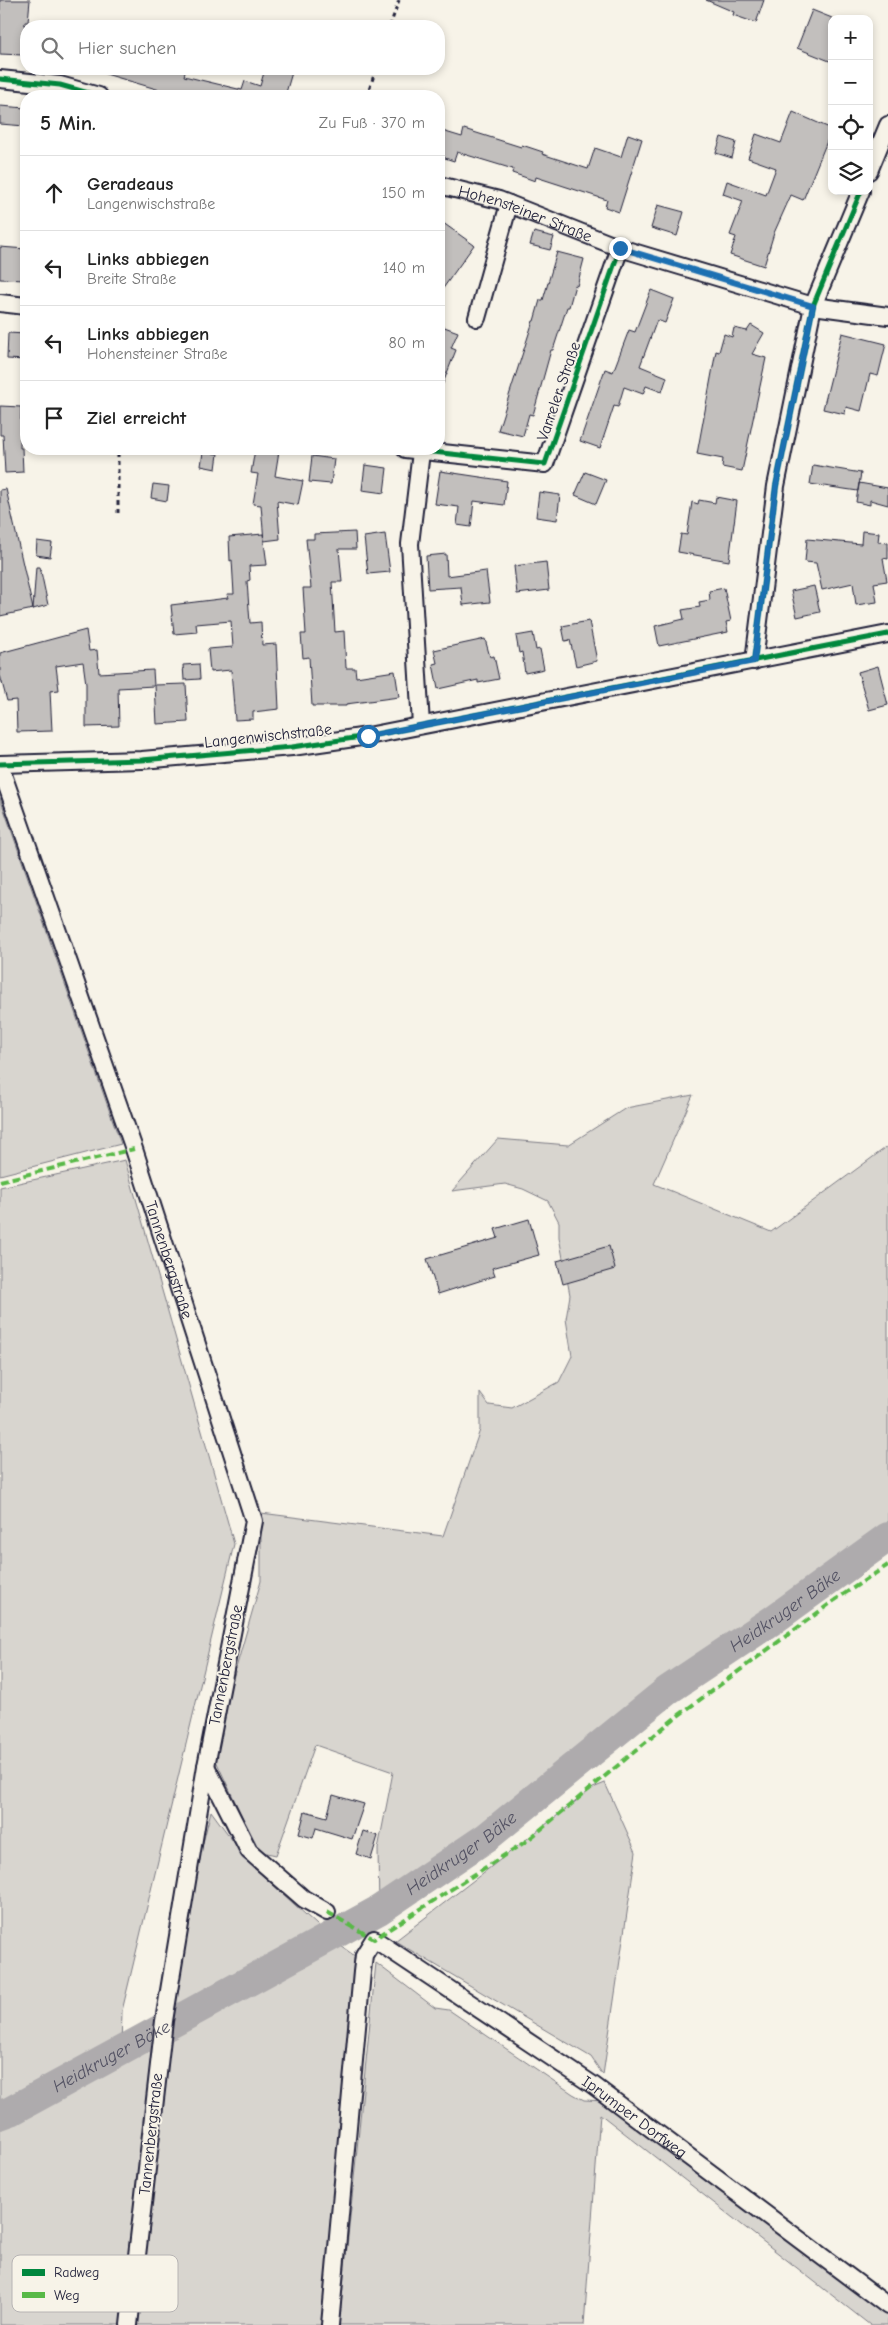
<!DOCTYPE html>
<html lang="de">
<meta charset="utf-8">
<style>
body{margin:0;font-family:"Comic Neue",sans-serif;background:#f6f6f6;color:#222}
.controls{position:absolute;right:15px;top:15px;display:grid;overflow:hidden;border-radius:10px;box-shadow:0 2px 8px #0003}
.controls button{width:45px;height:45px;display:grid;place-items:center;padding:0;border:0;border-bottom:1px solid #e0e0e0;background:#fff;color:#222;font:25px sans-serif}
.stop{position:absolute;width:15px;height:15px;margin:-11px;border:4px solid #1f6fb2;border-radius:50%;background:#fff}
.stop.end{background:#1f6fb2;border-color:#fff;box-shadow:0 1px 5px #0008}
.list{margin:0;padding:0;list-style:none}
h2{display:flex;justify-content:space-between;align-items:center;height:65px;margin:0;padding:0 20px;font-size:21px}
h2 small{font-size:16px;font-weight:400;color:#767676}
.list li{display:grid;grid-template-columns:32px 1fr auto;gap:15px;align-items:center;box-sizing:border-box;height:75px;padding:0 20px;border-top:1px solid #e0e0e0}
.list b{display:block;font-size:19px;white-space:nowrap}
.list p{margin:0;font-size:16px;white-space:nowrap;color:#767676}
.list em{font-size:16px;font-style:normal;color:#767676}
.icon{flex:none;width:28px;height:28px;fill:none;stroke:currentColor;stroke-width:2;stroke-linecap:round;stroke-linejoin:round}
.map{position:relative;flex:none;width:888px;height:2325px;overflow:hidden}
.search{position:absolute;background:#fff;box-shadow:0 2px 8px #0003;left:20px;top:20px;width:425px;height:55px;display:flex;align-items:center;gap:12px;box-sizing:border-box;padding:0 18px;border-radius:20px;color:#767676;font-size:19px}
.panel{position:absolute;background:#fff;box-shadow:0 2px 8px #0003;left:20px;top:90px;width:425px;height:365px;border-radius:20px}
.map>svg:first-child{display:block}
.green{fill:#d8d5cf;stroke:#7d7c85}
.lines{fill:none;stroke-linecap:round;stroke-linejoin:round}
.river{stroke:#aeabad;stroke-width:30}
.building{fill:#c2bfbd;stroke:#22223b}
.minor-casing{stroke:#22223b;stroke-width:20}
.path{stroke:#22223b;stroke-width:3;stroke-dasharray:4 4;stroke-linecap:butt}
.minor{stroke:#f7f3e8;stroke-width:16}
.quiet{stroke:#58b947;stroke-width:4;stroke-dasharray:8 4;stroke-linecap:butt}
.cycleway-casing{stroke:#f7f3e8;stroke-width:8}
.cycleway{stroke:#00873e;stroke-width:5}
.route{stroke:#1f6fb2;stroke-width:6}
.labels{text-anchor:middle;stroke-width:4;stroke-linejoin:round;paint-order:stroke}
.street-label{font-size:16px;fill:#22223b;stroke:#f7f3e8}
.water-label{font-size:18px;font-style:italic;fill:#535263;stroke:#f7f3e8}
.key{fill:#f7f3e8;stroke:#b7b4b4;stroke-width:1}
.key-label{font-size:14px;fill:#22223b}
</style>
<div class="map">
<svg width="888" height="2325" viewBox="0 0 888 2325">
<rect width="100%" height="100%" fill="#f7f3e8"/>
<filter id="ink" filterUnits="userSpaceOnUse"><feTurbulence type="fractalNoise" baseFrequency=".02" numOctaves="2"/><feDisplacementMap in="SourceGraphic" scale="10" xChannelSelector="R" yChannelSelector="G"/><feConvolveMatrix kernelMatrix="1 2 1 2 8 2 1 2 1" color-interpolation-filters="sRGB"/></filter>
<g filter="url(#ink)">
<path class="green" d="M0 798 121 1144 0 1175Z
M693 1095 654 1184 771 1232 888 1146V1534L666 1690 484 1836 379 1910 378 1849 393 1772 315 1745 276 1855 258 1851 212 1752 261 1581V1513L443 1536 480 1430V1393L489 1405 512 1408 559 1382 572 1356 566 1319 570 1295 559 1237V1222L548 1201 523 1189 505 1184 452 1191 498 1139 568 1145 626 1108Z
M125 1160 234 1544 122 2011 121 2048 11 2108 0 2112V1187Z
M605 1783 636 1852 603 2075 591 2057 395 1941 593 1788Z
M211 1811 249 1863 328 1935 182 2014 162 2006Z
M334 1941 359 1959 326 2325H0V2118L155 2039Z
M376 1963 435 2008 449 2010 573 2094 584 2100 606 2101 888 2315V2325H870L600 2114 584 2325H339Z"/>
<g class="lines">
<path class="river" id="s1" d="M0 2115 11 2111 379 1910 487 1837 668 1690 773 1620 888 1537"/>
</g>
<path class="building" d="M0 0H30L28 22H25L22 55 0 54Z
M706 0H764L756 23 733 15 734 12Z
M812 10 832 18V62L797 48Z
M100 69H186L184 76 242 90 245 81 260 86 265 69H293L285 96H180L99 72Z
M0 106 26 108 25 126 0 124Z
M793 112 832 129 803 200 791 195 774 233 764 266 730 255 736 237 730 235 743 201 723 194 727 181 766 195 776 168 748 158 756 134 781 143Z
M464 129 521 147 522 145 543 152 542 154 588 169 595 148 621 157 628 134 642 139 619 212 605 207 607 200 536 177 535 181 524 177 512 173 513 169 457 152 454 161 439 156V130L462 137Z
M721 137 736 142 732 158 716 153Z
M658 205 684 212 677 236 651 228Z
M439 220 474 245 439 294Z
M534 232 554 237 550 250 530 245Z
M0 247 26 249V280L0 279Z
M557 252 584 259 577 286 575 285 569 307H567L553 350H551L533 415 529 414 523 436 498 430 533 321H534L540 300H543Z
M651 290 674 299 665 323 657 320 640 366 667 377 662 392 646 386 643 394 624 387 618 407 614 406 600 448 580 441 605 369 613 372 629 330 635 332Z
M439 325 458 332 451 348 456 350 440 391Z
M751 325 764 333 752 354 766 358 742 471 722 467 723 459 697 454 716 351 719 352 724 334 732 337 734 328 747 331Z
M8 333 26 334V360L7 359Z
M842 333 886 344 878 376 870 374 861 411 846 407 845 414 823 409Z
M0 406 21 407 20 448H22L23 472 5 473 3 435H0Z
M255 449 279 451 275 476 303 481 298 505 277 501 280 539 264 541 261 505 253 504 258 474 251 473Z
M203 452 218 454 216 469 201 466Z
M312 456 334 459 331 484 309 482Z
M365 465 387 468 384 493 362 490Z
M813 465 861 473 858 491 810 484Z
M440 471 507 481 504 505 474 501 471 527 457 525 459 507 435 504Z
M585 472 606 480 596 504 575 495Z
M859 483 888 488V505L870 500V505L856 502Z
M153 484 169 486 167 501 151 498Z
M6 489 33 609 0 616V490Z
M539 492 560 495 557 520 536 517Z
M716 497 737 501 729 561 678 552 681 534 687 535 692 502 698 504 699 500 715 503Z
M862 531 879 533 878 542 888 543V559L883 558 887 581 874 583 877 602 856 605 853 583 822 590 816 563 805 562 807 539 861 544Z
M355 532 356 549H339L342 582H332L335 632 344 631 346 668H355L356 677 395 671 399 697 346 704V706H312L309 657 303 658 301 634H306L303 588H311L306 539H314V534Z
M263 534 267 565 249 566 250 580 247 581 250 623 261 622 262 645 276 644 279 709 253 712V719L235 720 231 670 210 672 208 649 233 647 231 621 196 624 197 632 174 634 171 605 228 598 227 594H234L232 560 230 561 229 537Z
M385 534 390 572 368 574 364 537Z
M37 541 52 543 50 557 36 555Z
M446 554 447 576 486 571 490 602 463 605 461 587 428 589 426 556Z
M546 562 549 590 517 594 514 566Z
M36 567H40L48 605 33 609Z
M814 586 820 612 797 617 791 591Z
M724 588 731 621 726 622 728 632 659 646 655 626 684 619 682 610 700 607 699 602 710 600 709 591Z
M589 621 597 661 576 666 570 640 565 641 562 626Z
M86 630 89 651 97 650 99 673 153 670 154 686 118 688 119 726 86 727V684L83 662 56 666 59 690 50 691 52 731 17 732 16 700 7 701 0 675V653Z
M533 633 536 650 540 649 544 669 525 673 522 652 519 653 516 636Z
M485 639 490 657 494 656 499 679 478 683V680L438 689 433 664 437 663 434 650Z
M199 664 200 679 184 680 183 665Z
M878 666 888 705 869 710 858 672Z
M186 684 188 722 157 724 155 685Z
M529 1219 539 1255 492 1268 495 1276 438 1294 427 1259 498 1238 495 1229Z
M609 1246 615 1269 563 1284 557 1261Z
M333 1795 364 1804 352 1839 316 1828 313 1838 299 1834 305 1811 327 1817Z
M363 1831 378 1836 371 1859 356 1854Z"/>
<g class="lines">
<defs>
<g id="minor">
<path d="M0 79 60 85 99 96"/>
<path d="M869 171 888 125"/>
<path id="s2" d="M439 185 499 200 620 248 813 306 888 316"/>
<path d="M0 303 26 306"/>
<path d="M477 318 509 204"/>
<path d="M405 449 545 464 620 248"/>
<path d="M754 661 776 486 813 306 861 191"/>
<path d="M421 725 410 544 421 452"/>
<path d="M0 764 142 760 292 747 368 736 888 634"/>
<path id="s3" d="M0 766 134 1149 254 1521 206 1766 164 2021 129 2325"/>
<path d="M206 1766 249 1851 304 1899 327 1912"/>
<path id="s4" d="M330 2325 362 1972 364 1955 374 1939 593 2085 888 2306"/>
</g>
</defs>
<use href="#minor" class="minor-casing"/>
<path class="path" d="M390 26 399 0
M367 96 376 69
M118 513V449"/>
<use href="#minor" class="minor"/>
<path class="quiet" d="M0 1181 134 1149
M327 1912 374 1939 528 1840 675 1718 835 1600 888 1565"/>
<defs>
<path id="cycleway" d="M0 79 60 85 99 96
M405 449 545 464 620 248
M754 661 776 486 813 306 861 191
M0 764 142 760 292 747 368 736 888 634"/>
</defs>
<use href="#cycleway" class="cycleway-casing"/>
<use href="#cycleway" class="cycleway"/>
</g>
</g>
<g class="lines" filter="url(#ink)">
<path class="route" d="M368 736 754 661 776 486 813 306 620 248"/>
</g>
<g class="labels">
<g class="street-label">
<text dy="6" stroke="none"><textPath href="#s2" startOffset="91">Hohensteiner Straße</textPath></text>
<text transform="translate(558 391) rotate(-71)" y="6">Varreler Straße</text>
<text transform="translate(268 735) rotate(-6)" y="6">Langenwischstraße</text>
<text dy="6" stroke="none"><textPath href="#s3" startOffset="522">Tannenbergstraße</textPath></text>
<text transform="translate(225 1665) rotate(-79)" y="6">Tannenbergstraße</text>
<text dy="6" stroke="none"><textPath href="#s4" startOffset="706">Iprumper Dorfweg</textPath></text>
<text transform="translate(150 2134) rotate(-84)" y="6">Tannenbergstraße</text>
</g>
<g class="water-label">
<text dy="6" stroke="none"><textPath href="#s1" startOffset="936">Heidkruger Bäke</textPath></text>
<text dy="6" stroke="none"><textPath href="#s1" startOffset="531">Heidkruger Bäke</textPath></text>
<text dy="6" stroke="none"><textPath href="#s1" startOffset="126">Heidkruger Bäke</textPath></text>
</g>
</g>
<rect x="12" y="2255" width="166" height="57" rx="8" class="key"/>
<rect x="22" y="2269" width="23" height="7" fill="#00873e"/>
<rect x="22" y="2292" width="23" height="6" fill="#58b947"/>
<g class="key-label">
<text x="54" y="2277">Radweg</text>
<text x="54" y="2300">Weg</text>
</g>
</svg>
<div class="controls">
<button>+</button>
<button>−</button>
<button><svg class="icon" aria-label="locate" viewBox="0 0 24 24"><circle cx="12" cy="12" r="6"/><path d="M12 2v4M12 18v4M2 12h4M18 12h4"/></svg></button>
<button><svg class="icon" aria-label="layers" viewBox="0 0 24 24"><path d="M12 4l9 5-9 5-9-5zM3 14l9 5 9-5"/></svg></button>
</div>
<div class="stop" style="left:368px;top:736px"></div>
<div class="stop end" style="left:620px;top:248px"></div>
<div class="search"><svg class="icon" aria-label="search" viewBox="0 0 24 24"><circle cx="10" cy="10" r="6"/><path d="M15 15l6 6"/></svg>Hier suchen</div>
<section class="panel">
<h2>5 Min.<small>Zu Fuß · 370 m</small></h2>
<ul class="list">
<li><svg class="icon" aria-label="ahead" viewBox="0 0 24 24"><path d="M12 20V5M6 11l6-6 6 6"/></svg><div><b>Geradeaus</b><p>Langenwischstraße</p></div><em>150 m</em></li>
<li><svg class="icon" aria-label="left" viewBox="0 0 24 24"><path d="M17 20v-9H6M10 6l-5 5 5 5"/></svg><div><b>Links abbiegen</b><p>Breite Straße</p></div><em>140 m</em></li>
<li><svg class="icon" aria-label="left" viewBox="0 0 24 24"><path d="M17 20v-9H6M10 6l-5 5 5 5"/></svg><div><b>Links abbiegen</b><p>Hohensteiner Straße</p></div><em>80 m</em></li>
<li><svg class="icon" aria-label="arrive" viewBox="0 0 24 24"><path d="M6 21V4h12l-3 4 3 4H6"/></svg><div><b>Ziel erreicht</b></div></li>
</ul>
</section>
</div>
